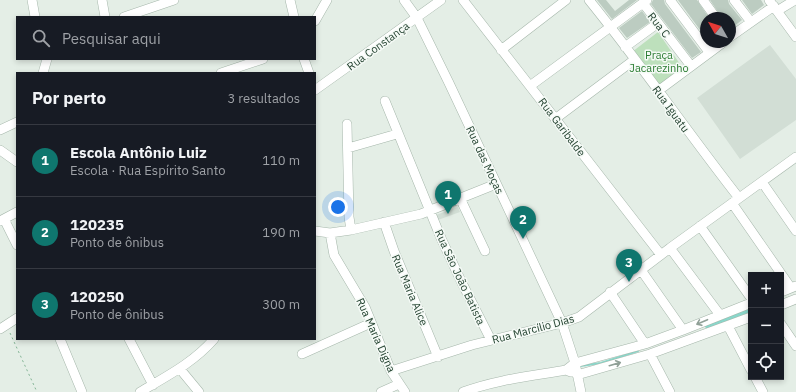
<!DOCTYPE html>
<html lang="pt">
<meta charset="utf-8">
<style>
body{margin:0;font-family:"IBM Plex Sans",sans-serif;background:#242831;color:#f1f3f6}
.controls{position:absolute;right:12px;bottom:12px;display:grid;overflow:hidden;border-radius:0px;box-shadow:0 2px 6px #0003}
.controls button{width:36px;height:36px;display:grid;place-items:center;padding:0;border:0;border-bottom:1px solid #363941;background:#171b24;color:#f1f3f6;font:20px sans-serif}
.compass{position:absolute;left:700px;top:12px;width:36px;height:36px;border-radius:50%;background:#171b24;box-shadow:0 2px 6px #0003;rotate:309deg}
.you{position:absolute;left:338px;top:207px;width:14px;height:14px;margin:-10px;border:3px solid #fff;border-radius:50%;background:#1a73e8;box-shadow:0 0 0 6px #1a73e833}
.badge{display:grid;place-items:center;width:26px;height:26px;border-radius:50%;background:#0f766e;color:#fff;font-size:13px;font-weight:700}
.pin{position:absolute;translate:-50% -33px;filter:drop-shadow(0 1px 2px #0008)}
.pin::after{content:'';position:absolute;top:21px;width:14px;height:12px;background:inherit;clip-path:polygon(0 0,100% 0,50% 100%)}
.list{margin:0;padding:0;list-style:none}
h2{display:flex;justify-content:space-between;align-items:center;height:52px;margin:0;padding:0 16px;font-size:17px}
h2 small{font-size:13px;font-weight:400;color:#9ea1a6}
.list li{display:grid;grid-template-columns:26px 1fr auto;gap:12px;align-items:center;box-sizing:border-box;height:72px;padding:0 16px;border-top:1px solid #363941}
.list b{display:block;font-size:15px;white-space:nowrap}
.list p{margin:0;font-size:13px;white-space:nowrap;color:#9ea1a6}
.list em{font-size:13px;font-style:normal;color:#9ea1a6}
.icon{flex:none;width:22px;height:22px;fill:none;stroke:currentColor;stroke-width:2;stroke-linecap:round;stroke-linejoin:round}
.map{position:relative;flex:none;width:796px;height:392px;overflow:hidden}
.search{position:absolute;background:#171b24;box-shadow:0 2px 6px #0003;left:16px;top:16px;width:300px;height:44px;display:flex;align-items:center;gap:10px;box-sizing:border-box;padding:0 14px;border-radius:0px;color:#9ea1a6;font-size:15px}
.panel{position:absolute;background:#171b24;box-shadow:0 2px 6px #0003;left:16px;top:72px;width:300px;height:268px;border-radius:0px}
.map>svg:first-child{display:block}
.built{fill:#d2ded5}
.green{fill:#bde0bc}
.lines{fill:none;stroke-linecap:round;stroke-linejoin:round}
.stream{stroke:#89d6ca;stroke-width:2}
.canal{stroke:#89d6ca;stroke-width:7}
.building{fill:#bcccc1}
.minor-casing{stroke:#a6b7ab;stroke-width:10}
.path{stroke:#83b495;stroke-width:1;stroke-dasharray:2 3;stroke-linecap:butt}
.minor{stroke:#fff;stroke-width:9}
.oneway{stroke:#90a097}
.labels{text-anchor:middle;stroke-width:3;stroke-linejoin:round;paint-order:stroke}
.street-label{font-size:11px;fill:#22412f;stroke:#f5faf6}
.park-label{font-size:11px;fill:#297b30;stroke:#f5faf6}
</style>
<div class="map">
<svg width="796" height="392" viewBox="0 0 796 392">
<rect width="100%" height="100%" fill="#e4eee6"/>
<path class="built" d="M770 45 796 79V120L740 159 697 98Z
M458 207 460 212 438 220 436 215Z"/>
<path class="green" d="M658 32 684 70 659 89 632 52Z"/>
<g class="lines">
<path class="stream" d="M580 366 601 363 638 351"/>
<path class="canal" d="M708 325 751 308"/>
</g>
<path class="building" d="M597 0H606L615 11 629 0H637L612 19Z
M653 0H664L665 4 701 52 692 58 651 4Z
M678 0H697L709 18H706V38Z
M710 0H728L729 4 742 20 730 29V18H722Z
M742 0H761L764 5 752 14Z
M642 11 650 22 627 38 619 28Z"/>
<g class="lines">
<defs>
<path id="minor" d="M32 0 35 17
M102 0 105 17
M290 0 294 17
M404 0 417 18 449 83 562 323 575 363 581 392
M463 0 661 255
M589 0C641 64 688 133 739 198
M670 0 709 52
M703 0 716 18
M734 0 751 22
M769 0 796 37
M643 3 691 66
M777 11 795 0
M124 17 174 0
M315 21 327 0
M730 37 774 6
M625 47 658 23
M501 50 566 0
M304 59 309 73
M43 73 47 59
M221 73 263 59
M530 86 647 0
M315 90 441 0
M658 91 724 42
M385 101 441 238 461 281 491 340
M555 119 634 60
M347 124 349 217 351 230
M0 130 17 122
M348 148 397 134
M0 150 17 162
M762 182 796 231
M460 198 485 251
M732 203 791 288
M4 219 17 245
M0 221 17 212
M384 222 394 251 438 357
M700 226 751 298
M315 231 330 233 351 230 421 214 496 184
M330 233 334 255 365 307 391 371 405 392
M670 248 720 315
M641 270 683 330
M610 292 645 344
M781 292 796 286
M781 305 796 299
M781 324 796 346
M728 326 751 370
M0 329 17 318
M60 339 82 392
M129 339 153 385
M302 354 371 323
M650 354 670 392
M180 369 199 392
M566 370 575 363 645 344 683 330 751 303
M391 371 472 345 562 323 579 317 670 248 796 157
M577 375 650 354 751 317
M755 377 763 392
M140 392C167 376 193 363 214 339
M381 392 399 384
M463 392C495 380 531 376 566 370L571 372"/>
</defs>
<use href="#minor" class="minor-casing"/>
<path class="path" d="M10 333 37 392"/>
<use href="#minor" class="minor"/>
</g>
<defs><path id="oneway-shaft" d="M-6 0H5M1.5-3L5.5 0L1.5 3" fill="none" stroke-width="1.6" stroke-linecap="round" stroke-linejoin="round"/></defs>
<g class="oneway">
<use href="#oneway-shaft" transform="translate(702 322) rotate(157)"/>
<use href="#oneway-shaft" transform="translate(615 364) rotate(-16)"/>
</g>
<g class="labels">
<g class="street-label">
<text transform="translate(659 25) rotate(52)" y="4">Rua C</text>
<text transform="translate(378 46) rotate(-36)" y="4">Rua Constança</text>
<text transform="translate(671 109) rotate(54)" y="4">Rua Iguatu</text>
<text transform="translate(562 127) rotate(53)" y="4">Rua Garibalde</text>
<text transform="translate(485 160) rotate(65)" y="4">Rua das Moças</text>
<text transform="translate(460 277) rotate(65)" y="4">Rua São João Batista</text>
<text transform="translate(410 290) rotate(67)" y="4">Rua Maria Alice</text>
<text transform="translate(533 329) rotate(-15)" y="4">Rua Marcílio Dias</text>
<text transform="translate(376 335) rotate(66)" y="4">Rua Maria Digna</text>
</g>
<g class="park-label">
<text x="659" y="59">Praça<tspan x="659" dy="13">Jacarezinho</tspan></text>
</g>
</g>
</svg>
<div class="controls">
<button>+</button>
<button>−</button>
<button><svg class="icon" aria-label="locate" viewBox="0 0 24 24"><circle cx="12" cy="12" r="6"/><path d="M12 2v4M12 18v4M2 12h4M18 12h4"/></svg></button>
</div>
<svg class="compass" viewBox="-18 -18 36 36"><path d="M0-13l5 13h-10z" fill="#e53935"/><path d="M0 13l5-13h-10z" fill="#9ea1a6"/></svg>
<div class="you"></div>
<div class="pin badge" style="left:448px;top:214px">1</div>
<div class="pin badge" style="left:523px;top:239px">2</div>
<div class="pin badge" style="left:629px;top:282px">3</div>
<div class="search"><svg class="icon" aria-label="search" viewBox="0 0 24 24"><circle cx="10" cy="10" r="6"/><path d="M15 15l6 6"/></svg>Pesquisar aqui</div>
<section class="panel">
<h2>Por perto<small>3 resultados</small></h2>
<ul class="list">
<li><span class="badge">1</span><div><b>Escola Antônio Luiz</b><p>Escola · Rua Espírito Santo</p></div><em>110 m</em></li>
<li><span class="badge">2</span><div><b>120235</b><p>Ponto de ônibus</p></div><em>190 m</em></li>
<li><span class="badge">3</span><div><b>120250</b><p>Ponto de ônibus</p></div><em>300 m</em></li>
</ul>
</section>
</div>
